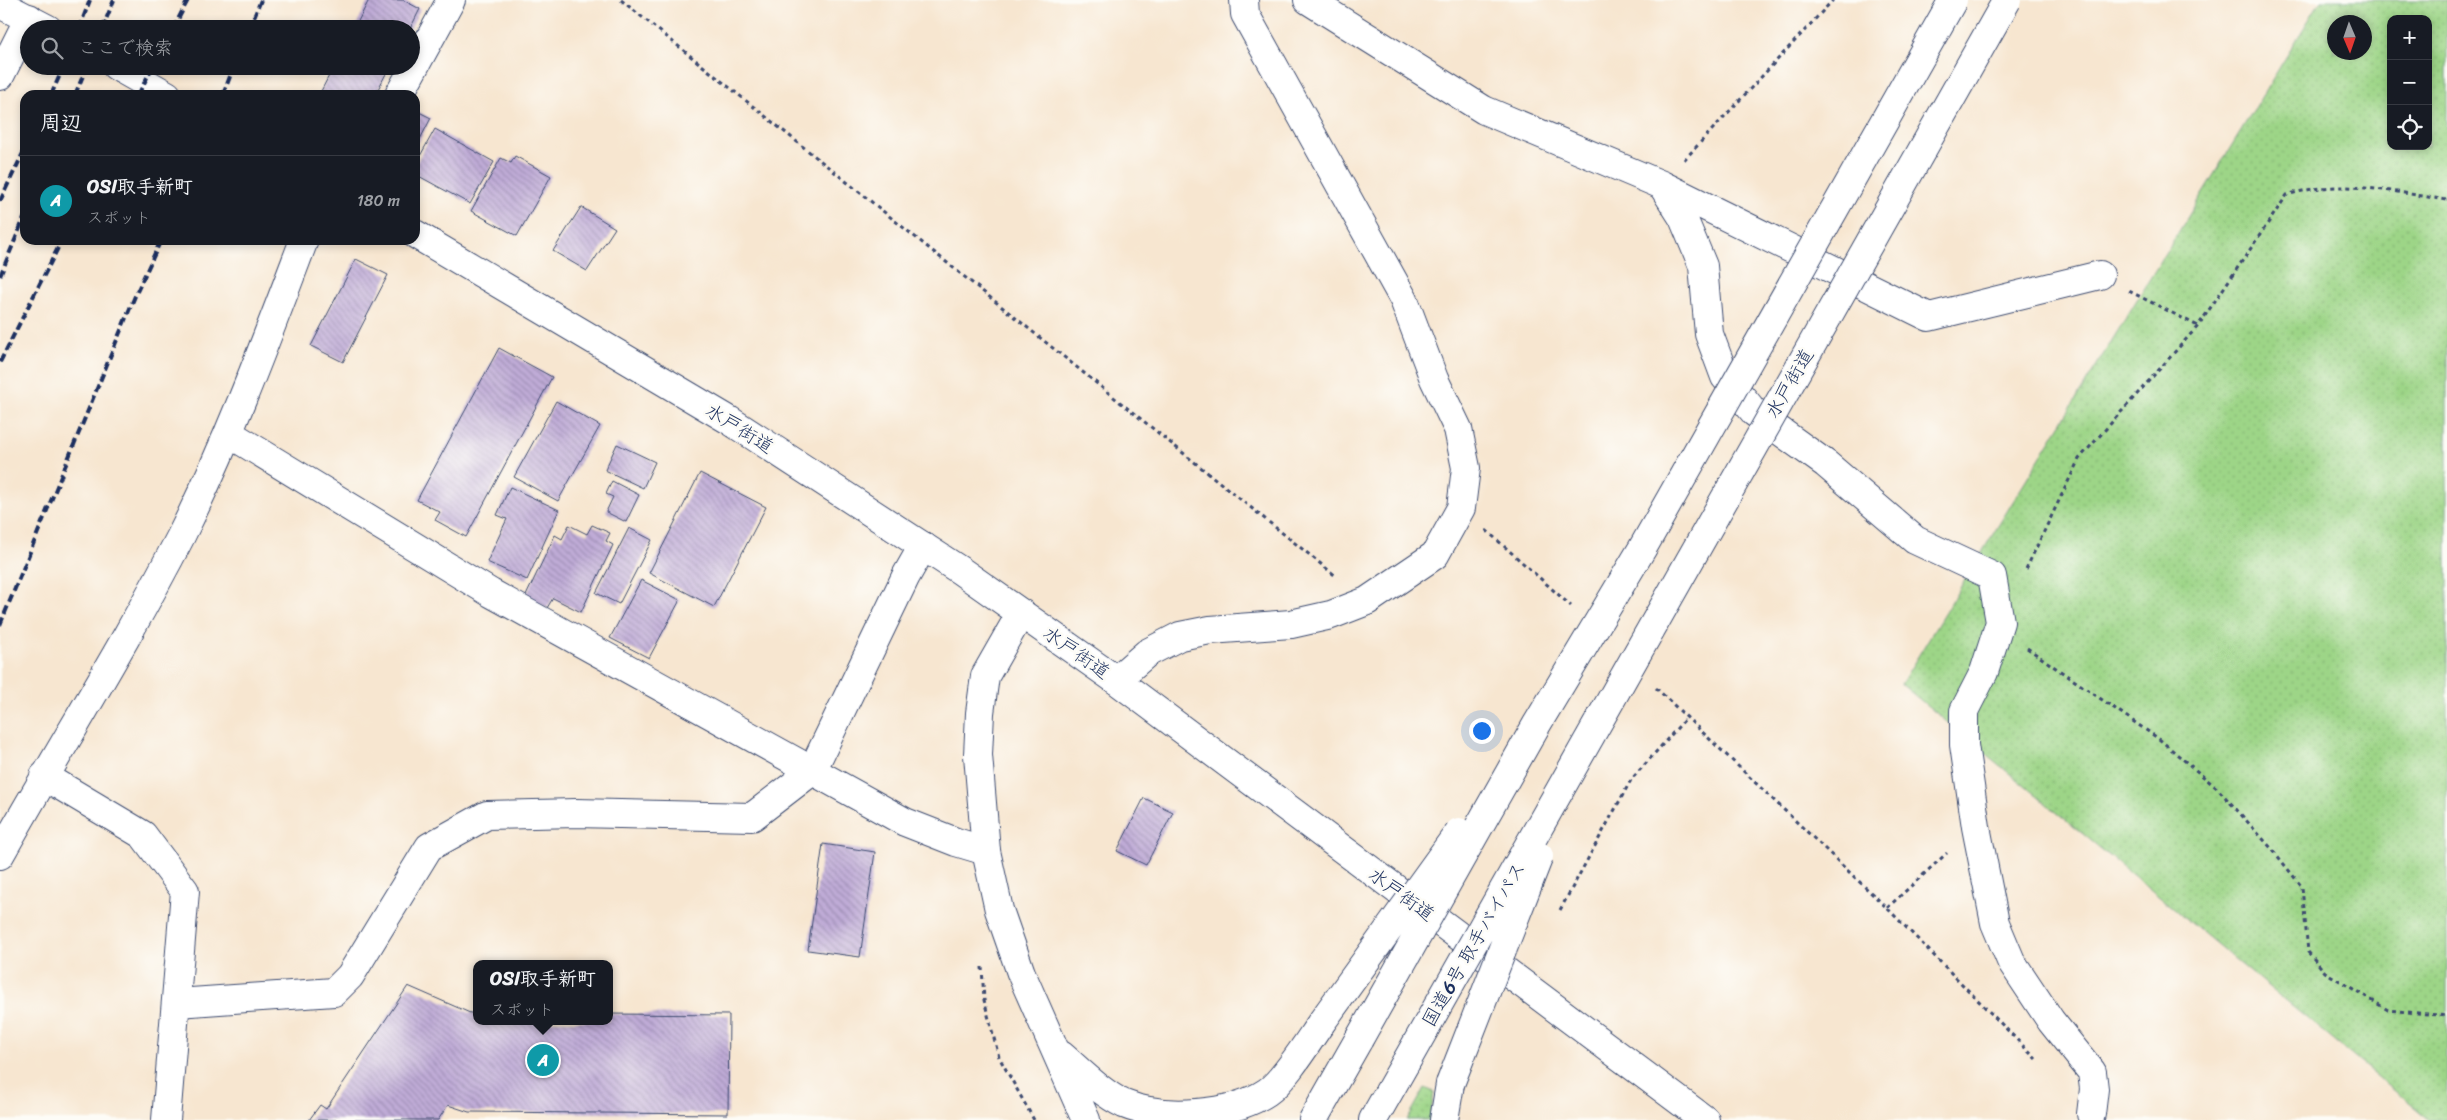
<!DOCTYPE html>
<html lang="ja">
<meta charset="utf-8">
<style>
body{margin:0;font-family:Sriracha,"Klee One",sans-serif;background:#20242c;color:#f1f3f6}
.controls{position:absolute;right:15px;top:15px;display:grid;overflow:hidden;border-radius:10px;box-shadow:0 2px 8px #0003}
.controls button{width:45px;height:45px;display:grid;place-items:center;padding:0;border:0;border-bottom:1px solid #363941;background:#171b24;color:#f1f3f6;font:25px sans-serif}
.compass{position:absolute;left:2327px;top:15px;width:45px;height:45px;border-radius:50%;background:#171b24;box-shadow:0 2px 8px #0003;rotate:178deg}
.you{position:absolute;left:1481px;top:730px;width:18px;height:18px;margin:-12px;border:4px solid #fff;border-radius:50%;background:#1a73e8;box-shadow:0 0 0 8px #1a73e833}
.badge{display:grid;place-items:center;width:32px;height:32px;border-radius:50%;background:#ea580c;color:#fff;font-size:16px;font-weight:700}
.pin{position:absolute;translate:-50% -50%;border:2px solid #fff;box-shadow:0 1px 5px #0006}
.popup{position:absolute;left:473px;top:960px;width:140px;height:65px;box-sizing:border-box;display:grid;place-content:center;border-radius:10px;background:#171b24;filter:drop-shadow(0 1px 4px #0005);font-size:16px;white-space:nowrap;color:#9ea1a6}
.popup b{font-size:19px;color:#f1f3f6}
.popup::after{content:'';position:absolute;left:50%;top:100%;margin-left:-10px;border:10px solid transparent;border-top-color:#171b24}
.list{margin:0;padding:0;list-style:none}
h2{display:flex;justify-content:space-between;align-items:center;height:65px;margin:0;padding:0 20px;font-size:21px}
h2 small{font-size:16px;font-weight:400;color:#9ea1a6}
.list li{display:grid;grid-template-columns:32px 1fr auto;gap:15px;align-items:center;box-sizing:border-box;height:90px;padding:0 20px;border-top:1px solid #363941}
.list b{display:block;font-size:19px;white-space:nowrap}
.list p{margin:0;font-size:16px;white-space:nowrap;color:#9ea1a6}
.list em{font-size:16px;font-style:normal;color:#9ea1a6}
.icon{flex:none;width:28px;height:28px;fill:none;stroke:currentColor;stroke-width:2;stroke-linecap:round;stroke-linejoin:round}
.map{position:relative;flex:none;width:2447px;height:1120px;overflow:hidden}
.search{position:absolute;background:#171b24;box-shadow:0 2px 8px #0003;left:20px;top:20px;width:400px;height:55px;display:flex;align-items:center;gap:12px;box-sizing:border-box;padding:0 18px;border-radius:28px;color:#9ea1a6;font-size:19px}
.panel{position:absolute;background:#171b24;box-shadow:0 2px 8px #0003;left:20px;top:90px;width:400px;height:155px;border-radius:15px}
.map>svg:first-child{display:block}
.grass{fill:url(#grass-dots);stroke:#5c8272;fill-rule:evenodd}
.building{fill:url(#building-back-hatch)}
.lines{fill:none;stroke-linecap:round;stroke-linejoin:round}
.minor-casing{stroke:#3c4a6f;stroke-width:30}
.major-casing{stroke:#3c4a6f;stroke-width:30}
.highway-casing{stroke:#3c4a6f;stroke-width:30}
.path{stroke:#3c4a6f;stroke-width:3;stroke-dasharray:4 4;stroke-linecap:butt}
.minor{stroke:#fff;stroke-width:28}
.major{stroke:#fff;stroke-width:28}
.highway{stroke:#fff;stroke-width:28}
.rail{stroke:#1b2f5e;stroke-width:4;stroke-dasharray:8 4;stroke-linecap:butt}
.highway-bridge-casing{stroke:#3c4a6f;stroke-width:30;stroke-linecap:butt}
.highway-bridge{stroke:#fff;stroke-width:28}
.labels{text-anchor:middle;stroke-width:5;stroke-linejoin:round;paint-order:stroke}
.street-label{font-size:19px;fill:#1b2f5e;stroke:#fdfcf7}
</style>
<div class="map">
<svg width="2447" height="1120" viewBox="0 0 2447 1120">
<defs>
<pattern id="grass-dots" width="8" height="8" patternUnits="userSpaceOnUse" patternTransform="scale(1.25)"><rect width="8" height="8" fill="#9dd587"/><path d="M2 2h.1M6 6h.1" fill="none" stroke="#87b777" stroke-width="1.8" stroke-linecap="round"/></pattern>
<pattern id="building-back-hatch" width="6" height="6" patternUnits="userSpaceOnUse" patternTransform="scale(1.25)"><rect width="6" height="6" fill="#c0acd7"/><path d="M-1 5l2 2M0 0l6 6M5-1l2 2" fill="none" stroke="#9b8cb2"/></pattern>
</defs>
<rect width="100%" height="100%" fill="#fdfcf7"/>
<filter id="ink" filterUnits="userSpaceOnUse"><feTurbulence type="fractalNoise" baseFrequency=".02" numOctaves="2"/><feDisplacementMap in="SourceGraphic" scale="10" xChannelSelector="R" yChannelSelector="G"/><feConvolveMatrix kernelMatrix="1 2 1 2 8 2 1 2 1" color-interpolation-filters="sRGB"/></filter>
<filter id="wash" filterUnits="userSpaceOnUse"><feTurbulence type="fractalNoise" baseFrequency=".0096" numOctaves="4" result="noise"/><feDisplacementMap in="SourceGraphic" scale="20" xChannelSelector="R" yChannelSelector="G"/><feGaussianBlur stdDeviation="1.12" result="paint"/><feColorMatrix in="noise" values="0 0 0 0 0 0 0 0 0 0 0 0 0 0 0 0 0 1.4 0 .05"/><feComposite in="paint" operator="in"/></filter>
<g filter="url(#wash)">
<rect width="100%" height="100%" fill="#f7e6d0"/>
<path class="grass" d="M2321 0H2447V1120H2430L1901 684ZM2391 19H2428V146H2391ZM2334 22H2364V52H2334Z
M1425 1088 1434 1092 1430 1120H1407Z"/>
<g id="blocks">
<path class="building" d="M369 0H403L420 9 410 29H354Z
M334 66H390L375 95H319Z
M415 110 431 118 415 149Z
M435 129 494 162 470 204 415 174V165Z
M515 156 551 176 517 236 471 211 501 158 511 163Z
M581 207 615 228 587 271 553 251Z
M356 259 388 275 343 362 311 346Z
M499 348 552 377 466 537 435 520 440 512 417 500Z
M556 401 600 426 558 501 514 477Z
M617 444 655 462 643 488 605 470Z
M700 473 766 507 714 607 649 573Z
M612 481 639 495 626 522 606 512 613 497 606 494Z
M510 487 559 510 527 580 487 562 507 519 497 515Z
M569 525 587 534 592 525 610 533 606 541 613 545 581 612 553 598 547 608 525 598 555 535 562 539Z
M629 528 652 540 619 604 596 593Z
M641 580 680 600 649 658 610 638Z
M1144 798 1173 812 1146 865 1117 851Z
M823 844 875 852 860 957 808 950Z
M408 986 470 1013H477V1021H609V1014L729 1015 728 1114 469 1112 448 1105 438 1120H309L320 1105 326 1109Z"/>
</g>
</g>
<g filter="url(#ink)">
<use href="#blocks" fill-opacity="0" stroke="#3c4a6f" stroke-width="1"/>
<g class="lines">
<defs>
<path id="minor" d="M1308 0 1484 110 1662 185 1929 317 2100 275
M0 76 29 18
M399 95 451 0
M1662 185 1683 218 1703 266 1709 334 1725 377 1755 413 1826 464 1915 540 1992 576 2000 622 1984 672 1964 711V745L1976 827 1995 923 2011 961 2051 1021 2092 1072 2094 1089 2091 1114
M230 434 491 593 905 822 956 842 986 851
M1116 680 1147 653 1180 636 1210 630 1291 624 1331 615 1367 601 1435 555 1461 508 1466 468 1458 429 1434 379 1404 300 1245 14 1244 0
M44 776 143 835 185 891 166 1120
M0 855C60 748 125 645 181 536 229 440 266 340 304 240
M177 1003 334 992 350 976 429 847 487 815 576 813 752 817 812 771 906 576 923 546"/>
<path id="major" d="M0 4 48 29
M116 66 167 95
M415 234 729 420 961 571 1116 680 1705 1120"/>
<path id="highway" d="M1021 613 985 676 980 713 978 755 986 851 999 910 1021 973 1086 1120
M1061 1055C1081 1072 1101 1093 1124 1104 1163 1120 1231 1116 1267 1092 1284 1081 1309 1040 1321 1023
M1313 1120 1359 1039
M1373 1120 1406 1062
M1444 1120 1450 1084"/>
</defs>
<use href="#minor" class="minor-casing"/>
<use href="#major" class="major-casing"/>
<use href="#highway" class="highway-casing"/>
<path class="path" d="M621 0 1337 577
M1684 160 1833 0
M2129 291 2198 326
M1486 530 1571 606
M2026 569 2079 459 2198 326 2287 195C2340 178 2393 192 2447 200
M2027 648 2159 739 2218 789 2272 849 2302 887 2308 952 2325 972 2388 1010 2447 1016
M1656 688 1887 908 2036 1059
M1887 908 1947 853
M1560 910 1631 780 1686 718
M982 967 984 1000 999 1057 1034 1120"/>
<use href="#minor" class="minor"/>
<use href="#major" class="major"/>
<use href="#highway" class="highway"/>
<path class="rail" d="M79 29 90 0
M102 29 114 0
M173 29 188 0
M249 29 261 0
M51 95 64 66
M75 95 87 66
M138 95 153 66
M223 95 234 66
M0 201 25 149
M0 276 25 216
M0 362 62 240
M0 625 135 296 161 240"/>
<defs>
<path id="highway-bridge" d="M1321 1023 1459 832
M1359 1039 1537 724 1642 549 1953 0
M1406 1062 2007 0
M1450 1084 1539 856"/>
</defs>
<use href="#highway-bridge" class="highway-bridge-casing"/>
<use href="#highway-bridge" class="highway-bridge"/>
</g>
</g>
<g class="labels">
<g class="street-label">
<text transform="translate(1789 383) rotate(-60)" y="7">水戸街道</text>
<text transform="translate(740 428) rotate(32)" y="7">水戸街道</text>
<text transform="translate(1077 652) rotate(35)" y="7">水戸街道</text>
<text transform="translate(1402 894) rotate(36)" y="7">水戸街道</text>
<text transform="translate(1473 944) rotate(-60)" y="7">国道6号 取手バイパス</text>
</g>
</g>
</svg>
<div class="controls">
<button>+</button>
<button>−</button>
<button><svg class="icon" aria-label="locate" viewBox="0 0 24 24"><circle cx="12" cy="12" r="6"/><path d="M12 2v4M12 18v4M2 12h4M18 12h4"/></svg></button>
</div>
<svg class="compass" viewBox="-18 -18 36 36"><path d="M0-13l5 13h-10z" fill="#e53935"/><path d="M0 13l5-13h-10z" fill="#9ea1a6"/></svg>
<div class="you"></div>
<div class="pin badge" style="left:543px;top:1060px;background:#0f9aa8">A</div>
<div class="popup"><b>OSI取手新町</b>スポット</div>
<div class="search"><svg class="icon" aria-label="search" viewBox="0 0 24 24"><circle cx="10" cy="10" r="6"/><path d="M15 15l6 6"/></svg>ここで検索</div>
<section class="panel">
<h2>周辺<small></small></h2>
<ul class="list">
<li><span class="badge" style="background:#0f9aa8">A</span><div><b>OSI取手新町</b><p>スポット</p></div><em>180 m</em></li>
</ul>
</section>
</div>
